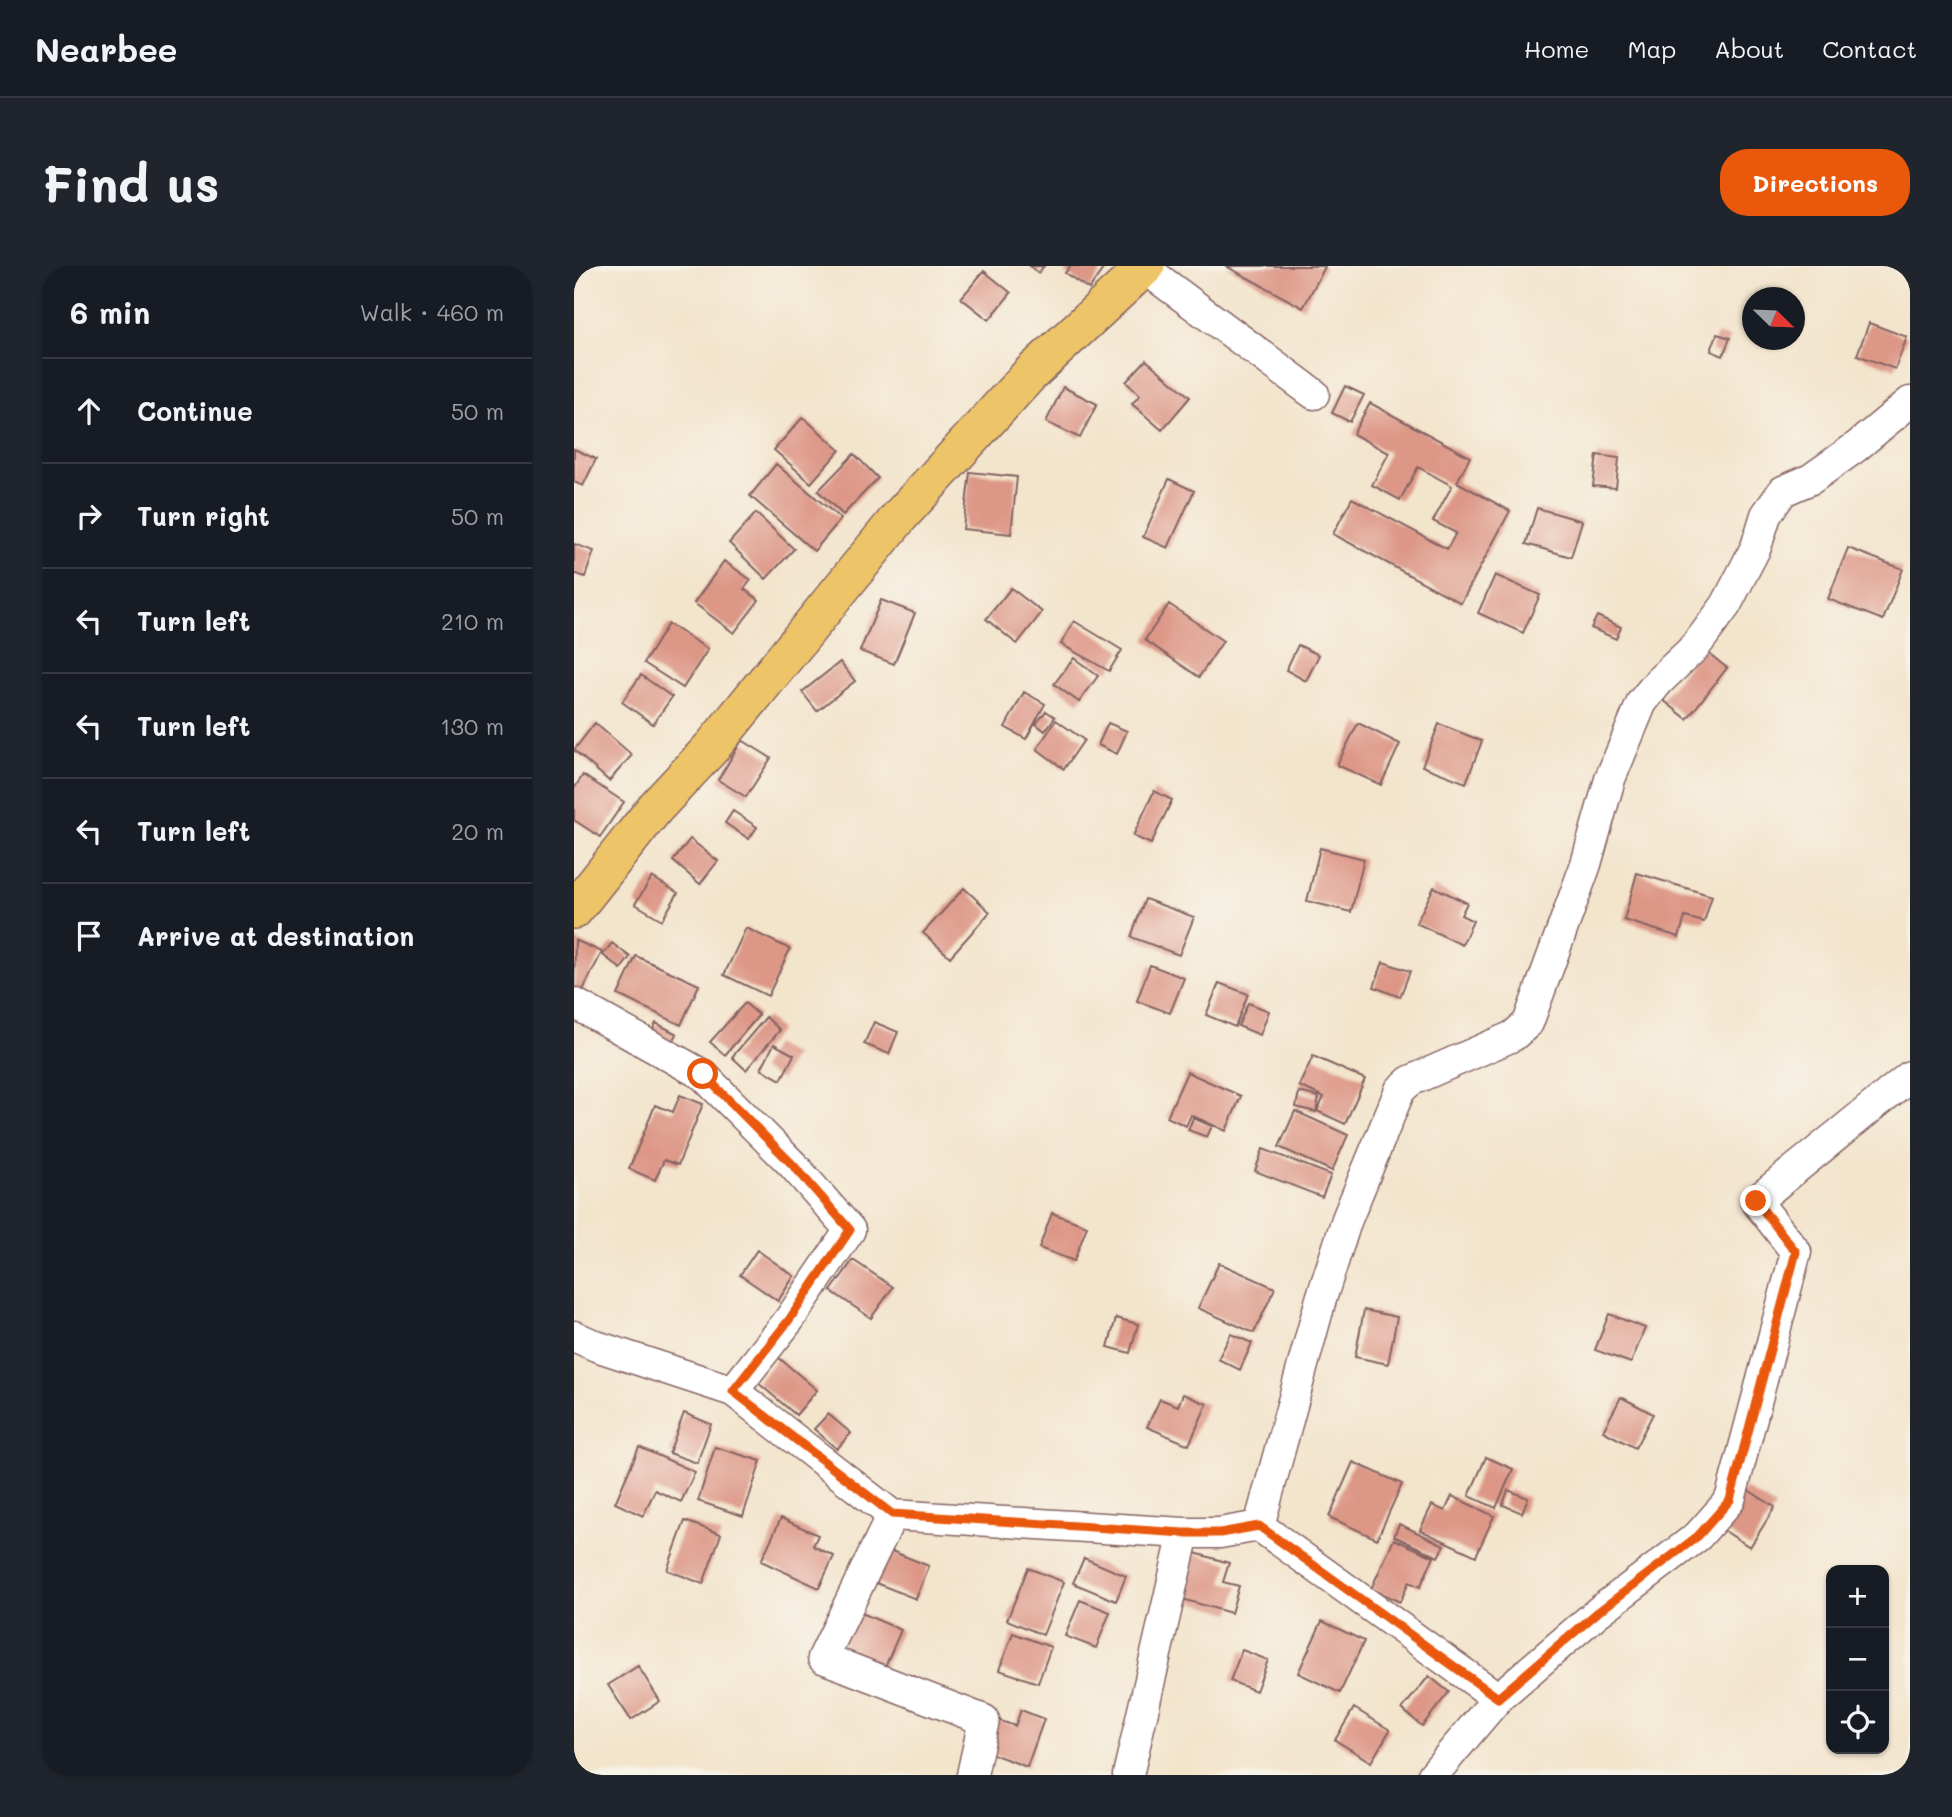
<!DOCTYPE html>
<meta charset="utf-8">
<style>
body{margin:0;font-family:Mali,sans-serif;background:#20242c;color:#f1f3f6}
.controls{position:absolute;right:21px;bottom:21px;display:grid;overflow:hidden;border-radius:14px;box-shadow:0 2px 5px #0004}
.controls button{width:63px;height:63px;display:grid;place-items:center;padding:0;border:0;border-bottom:2px solid #363941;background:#171b24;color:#f1f3f6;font:35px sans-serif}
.compass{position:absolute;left:1168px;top:21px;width:63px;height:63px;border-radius:50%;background:#171b24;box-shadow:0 2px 5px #0004;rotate:113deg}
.stop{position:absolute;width:21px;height:21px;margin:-16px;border:5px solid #ea580c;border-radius:50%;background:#fff}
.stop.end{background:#ea580c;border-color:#fff;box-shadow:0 2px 7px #0008}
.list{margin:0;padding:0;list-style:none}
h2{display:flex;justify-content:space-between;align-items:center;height:91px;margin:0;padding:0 28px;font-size:30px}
h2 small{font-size:23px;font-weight:400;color:#9ea1a6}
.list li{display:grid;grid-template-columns:46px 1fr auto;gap:21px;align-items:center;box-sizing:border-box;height:105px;padding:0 28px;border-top:2px solid #363941}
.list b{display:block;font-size:26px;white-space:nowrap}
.list em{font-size:23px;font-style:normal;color:#9ea1a6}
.icon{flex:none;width:38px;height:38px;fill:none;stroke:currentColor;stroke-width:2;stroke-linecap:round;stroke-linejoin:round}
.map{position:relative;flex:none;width:1336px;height:1509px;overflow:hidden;border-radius:28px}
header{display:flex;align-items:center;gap:42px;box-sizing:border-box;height:98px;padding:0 35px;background:#171b24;border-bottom:2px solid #363941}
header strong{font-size:33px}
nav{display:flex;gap:38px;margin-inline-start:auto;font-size:24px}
.intro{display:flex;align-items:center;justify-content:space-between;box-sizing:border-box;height:168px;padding:0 42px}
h1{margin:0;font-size:49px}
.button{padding:18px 32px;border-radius:28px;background:#ea580c;color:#fff;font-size:24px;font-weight:700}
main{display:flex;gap:42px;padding:0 42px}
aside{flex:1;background:#171b24;border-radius:28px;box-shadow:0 2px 5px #0004}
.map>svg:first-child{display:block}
.building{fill:#dd9787}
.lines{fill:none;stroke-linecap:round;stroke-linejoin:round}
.minor-casing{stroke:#856463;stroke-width:33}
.major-casing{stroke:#856463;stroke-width:40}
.minor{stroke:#fff;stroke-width:30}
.major{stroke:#eec469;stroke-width:37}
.route{stroke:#ea580c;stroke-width:9}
</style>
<header>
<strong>Nearbee</strong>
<nav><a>Home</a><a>Map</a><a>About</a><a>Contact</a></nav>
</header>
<div class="intro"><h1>Find us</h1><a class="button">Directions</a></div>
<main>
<aside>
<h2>6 min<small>Walk · 460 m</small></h2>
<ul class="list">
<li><svg class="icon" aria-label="ahead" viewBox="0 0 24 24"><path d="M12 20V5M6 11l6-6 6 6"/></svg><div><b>Continue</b></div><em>50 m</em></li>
<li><svg class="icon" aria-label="right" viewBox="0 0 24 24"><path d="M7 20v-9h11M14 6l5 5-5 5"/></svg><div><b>Turn right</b></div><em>50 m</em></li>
<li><svg class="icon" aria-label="left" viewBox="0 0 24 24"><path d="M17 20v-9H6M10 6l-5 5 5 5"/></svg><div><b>Turn left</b></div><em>210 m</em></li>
<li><svg class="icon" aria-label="left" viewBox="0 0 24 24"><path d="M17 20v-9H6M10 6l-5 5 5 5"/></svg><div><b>Turn left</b></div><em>130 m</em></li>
<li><svg class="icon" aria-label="left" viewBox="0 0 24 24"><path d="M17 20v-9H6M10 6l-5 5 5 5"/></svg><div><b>Turn left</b></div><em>20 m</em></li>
<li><svg class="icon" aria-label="arrive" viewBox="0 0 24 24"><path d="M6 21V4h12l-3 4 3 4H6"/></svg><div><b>Arrive at destination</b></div></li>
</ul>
</aside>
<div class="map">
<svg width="1336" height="1509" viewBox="0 0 1336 1509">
<rect width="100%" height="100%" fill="#f7f3e8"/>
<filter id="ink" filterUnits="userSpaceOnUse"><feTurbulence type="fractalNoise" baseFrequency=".0143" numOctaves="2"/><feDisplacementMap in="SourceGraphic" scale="14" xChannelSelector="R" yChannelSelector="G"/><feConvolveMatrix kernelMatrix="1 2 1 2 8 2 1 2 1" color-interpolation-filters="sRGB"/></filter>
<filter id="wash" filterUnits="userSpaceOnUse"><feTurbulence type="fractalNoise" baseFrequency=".00686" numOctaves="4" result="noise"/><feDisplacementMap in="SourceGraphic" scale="28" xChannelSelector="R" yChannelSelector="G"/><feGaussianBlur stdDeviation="1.57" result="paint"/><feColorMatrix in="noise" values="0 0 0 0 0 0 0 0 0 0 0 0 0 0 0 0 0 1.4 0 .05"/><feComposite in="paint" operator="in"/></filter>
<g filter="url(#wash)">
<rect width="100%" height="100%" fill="#f3e4cc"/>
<g id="blocks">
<path class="building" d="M456 0H470L464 7Z
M496 0H531L515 23 491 7Z
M652 0H748L751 1 729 42Z
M410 5 437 27 415 54 387 32Z
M1295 57 1333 71 1321 103 1283 89Z
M1143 68 1156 72 1149 90 1137 85Z
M572 94 616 131 588 164 558 138 566 129 552 116Z
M771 120 790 129 776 156 758 147Z
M489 121 523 138 506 172 472 156Z
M796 137 896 191 883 216 936 245 887 337 759 268 778 232 873 283 882 267 859 255 878 220 844 201 826 234 798 219 815 187 779 168Z
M229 151 266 184 237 217 200 184Z
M0 183 22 193 9 220 0 216Z
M280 188 304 212 269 249 244 225Z
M1023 189 1045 192 1042 222 1019 220Z
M202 198 267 253 240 285 176 230Z
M396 206 443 211 437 268 389 263Z
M595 213 620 225 594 282 569 271Z
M963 242 1008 255 997 291 952 278Z
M182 247 220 283 192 313 155 277Z
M0 278 20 285 11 311 0 307Z
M1274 282 1329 303 1309 354 1254 333Z
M150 295 177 314 170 323 185 334 160 367 120 337Z
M921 309 966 329 949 367 904 347Z
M437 322 468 346 443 378 412 353Z
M307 334 341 347 320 398 286 385Z
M595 338 649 375 625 411 571 374Z
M1023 350 1047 361 1042 373 1017 362Z
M500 355 548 384 535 405 487 378Z
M94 358 134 383 109 422 70 397Z
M724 379 745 389 732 415 712 404Z
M1128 382 1153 402 1113 453 1088 433Z
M500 392 524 410 505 436 480 418Z
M266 396 281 415 243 445 228 426Z
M67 409 98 431 79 458 48 436Z
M450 426 471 438 452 473 431 461Z
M472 445 481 451 471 465 462 458Z
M482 454 510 474 490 503 463 483Z
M21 457 58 489 35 515 0 484Z
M534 457 553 465 543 488 524 479Z
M784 457 826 478 807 519 763 499Z
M865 458 908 475 892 517 848 500Z
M168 474 197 492 172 531 144 514Z
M9 509 50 536 26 571 0 554V523Z
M580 525 598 534 577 578 559 570Z
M159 545 183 561 175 573 151 557Z
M116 573 144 595 126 618 99 595Z
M746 582 790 593 777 646 733 635Z
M1063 607 1138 630 1130 656 1111 651 1105 671 1050 654Z
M78 611 104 627 88 654 61 638Z
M860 621 893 637 887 649 899 655 888 679 842 657Z
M390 622 416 646 376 691 349 667Z
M571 633 620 651 605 689 557 671Z
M172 662 216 683 194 730 150 709Z
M1 674 28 686 7 728 0 725Z
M38 677 56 691 47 703 29 689Z
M62 690 125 719 107 759 44 729Z
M809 696 836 705 826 731 800 721Z
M576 699 610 712 596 747 563 735Z
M645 717 674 728 661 761 632 749Z
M171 737 185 749 151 789 136 776Z
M674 737 695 745 686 769 664 760Z
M192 751 206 764 172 804 158 791Z
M300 756 324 766 315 788 290 778Z
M82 757 103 768 93 787 72 777Z
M200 778 220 789 207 814 187 803Z
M739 790 791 813 771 858 743 845 750 831 725 820Z
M613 806 667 830 652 865 617 849 612 860 593 851Z
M725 826 745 831 742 846 722 841Z
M106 829 129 838 104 899 90 894 81 914 55 903 81 839 99 846Z
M721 845 774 869 758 905 705 881Z
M619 852 638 860 633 871 614 864Z
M689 883 757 909 748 931 681 905Z
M478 947 513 960 500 995 465 982Z
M183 984 220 1010 204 1035 166 1009Z
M279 994 319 1021 297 1052 257 1025Z
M645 997 701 1022 680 1067 624 1042Z
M790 1044 823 1051 814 1098 781 1091Z
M1035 1048 1071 1062 1057 1097 1021 1084Z
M542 1052 564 1058 556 1087 534 1081Z
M657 1068 678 1077 666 1104 644 1093Z
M204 1091 243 1124 222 1149 183 1116Z
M609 1128 633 1138 615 1179 573 1161 586 1133 604 1140Z
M1047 1131 1079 1148 1061 1182 1029 1165Z
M110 1147 137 1158 123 1197 95 1187Z
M254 1148 277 1167 263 1183 240 1163Z
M65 1181 121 1206 107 1236 81 1224 69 1250 41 1237Z
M141 1181 187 1195 169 1250 124 1235Z
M912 1191 939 1203 922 1242 895 1230Z
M779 1196 828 1218 803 1273 755 1251Z
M1171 1222 1201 1241 1176 1281 1146 1262Z
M934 1224 954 1232 948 1247 929 1239Z
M878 1230 920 1250 902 1290 846 1264 858 1239 871 1245Z
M207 1252 244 1269 239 1280 260 1290 245 1322 187 1295Z
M111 1255 147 1268 129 1318 93 1304Z
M825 1258 870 1279 864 1291 820 1270Z
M820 1273 860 1291 846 1321 835 1316 826 1336 797 1323Z
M315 1284 355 1300 342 1333 302 1317Z
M621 1287 655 1297 649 1316 665 1320 657 1347 608 1333Z
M510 1292 552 1310 542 1335 499 1317Z
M454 1302 490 1316 469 1369 433 1354Z
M506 1334 536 1346 522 1382 491 1370Z
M283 1345 327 1364 311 1401 285 1389 282 1397 264 1389Z
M748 1355 790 1375 766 1427 724 1407Z
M439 1367 477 1381 464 1417 425 1404Z
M668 1384 694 1394 682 1425 656 1415Z
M64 1400 86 1435 57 1454 34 1419Z
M855 1410 875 1426 848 1460 828 1443Z
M780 1442 816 1464 797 1496 761 1474Z
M447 1444 470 1453 453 1501 413 1486 424 1454 441 1460Z"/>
</g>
</g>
<g filter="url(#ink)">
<use href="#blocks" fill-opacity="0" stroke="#856463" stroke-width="2"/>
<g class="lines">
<defs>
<path id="minor" d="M570 2 740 128
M0 737 129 809 219 899 276 964 215 1054 159 1125
M0 1070 22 1080 159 1125 318 1249 249 1392 410 1454 398 1509
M318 1249 610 1267H646L685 1260 747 1033 773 953 826 824 836 815 939 770 954 757 1012 598 1036 513 1068 436 1085 415 1121 381 1152 339 1182 281 1192 249 1209 225 1237 213 1282 181 1336 136
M685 1260 924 1432 859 1509
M924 1432 1024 1346 1124 1270 1156 1234 1222 986 1182 935 1336 810
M554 1509 610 1267"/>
<path id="major" d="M0 644 81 542 138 481 326 250 456 108 572 0"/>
</defs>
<use href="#minor" class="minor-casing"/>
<use href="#major" class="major-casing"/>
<use href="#minor" class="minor"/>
<use href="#major" class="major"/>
</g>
</g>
<g class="lines" filter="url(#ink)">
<path class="route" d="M129 808 219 899 276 964 215 1054 159 1125 318 1248 610 1267H646L685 1260 924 1432 1024 1346 1124 1270 1156 1234 1222 986 1182 935"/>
</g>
</svg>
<div class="controls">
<button>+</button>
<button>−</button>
<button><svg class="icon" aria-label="locate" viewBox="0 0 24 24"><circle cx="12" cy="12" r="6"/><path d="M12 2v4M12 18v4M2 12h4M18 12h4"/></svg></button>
</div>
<svg class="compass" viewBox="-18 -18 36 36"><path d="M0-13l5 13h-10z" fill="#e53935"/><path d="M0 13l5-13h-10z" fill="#9ea1a6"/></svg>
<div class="stop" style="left:129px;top:808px"></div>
<div class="stop end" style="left:1182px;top:935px"></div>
</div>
</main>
